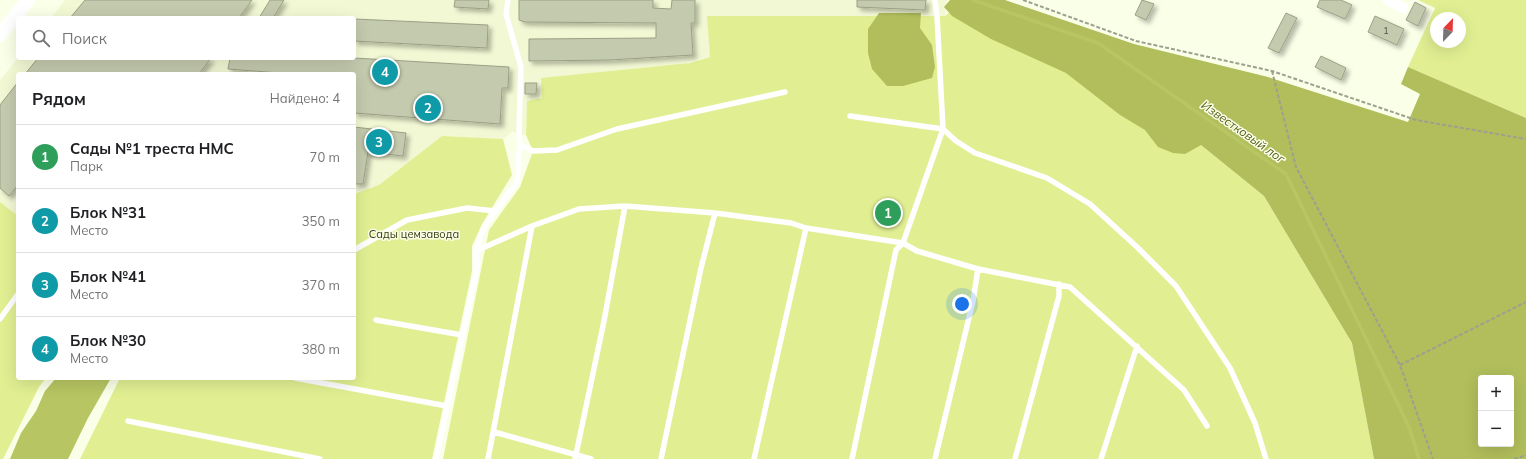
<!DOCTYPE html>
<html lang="ru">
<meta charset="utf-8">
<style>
body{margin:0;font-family:Mulish,sans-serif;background:#f6f6f6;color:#202124}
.controls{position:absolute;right:12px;bottom:12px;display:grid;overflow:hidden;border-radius:4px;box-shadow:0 4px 16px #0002}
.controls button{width:36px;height:36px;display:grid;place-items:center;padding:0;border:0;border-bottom:1px solid #e0e0e0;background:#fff;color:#202124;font:20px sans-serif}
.compass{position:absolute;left:1430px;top:12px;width:36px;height:36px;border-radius:50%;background:#fff;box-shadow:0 4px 16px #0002;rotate:23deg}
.you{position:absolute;left:962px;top:304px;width:14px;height:14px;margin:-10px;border:3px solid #fff;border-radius:50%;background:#1a73e8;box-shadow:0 0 0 6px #1a73e833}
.badge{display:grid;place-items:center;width:26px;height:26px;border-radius:50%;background:#6e42bb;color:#fff;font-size:13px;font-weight:700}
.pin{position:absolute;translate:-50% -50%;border:2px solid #fff;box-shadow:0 1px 4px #0006}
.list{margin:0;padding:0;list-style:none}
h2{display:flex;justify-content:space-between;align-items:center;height:52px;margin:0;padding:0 16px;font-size:17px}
h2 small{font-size:13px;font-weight:400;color:#757577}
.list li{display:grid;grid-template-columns:26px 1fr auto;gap:12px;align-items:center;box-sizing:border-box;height:64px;padding:0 16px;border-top:1px solid #e0e0e0}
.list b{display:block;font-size:15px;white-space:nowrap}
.list p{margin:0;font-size:13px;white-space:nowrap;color:#757577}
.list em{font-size:13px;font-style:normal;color:#757577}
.icon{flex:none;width:22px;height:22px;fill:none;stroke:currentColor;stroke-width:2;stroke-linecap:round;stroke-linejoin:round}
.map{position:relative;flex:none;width:1526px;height:459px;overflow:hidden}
.search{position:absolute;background:#fff;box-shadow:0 4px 16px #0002;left:16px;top:16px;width:340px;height:44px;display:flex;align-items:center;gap:10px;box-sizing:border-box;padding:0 14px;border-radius:4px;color:#757577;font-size:15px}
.panel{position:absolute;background:#fff;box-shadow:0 4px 16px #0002;left:16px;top:72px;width:340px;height:308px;border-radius:4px}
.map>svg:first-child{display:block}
.built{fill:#f2f8d4}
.green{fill:#e1ef92;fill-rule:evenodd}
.forest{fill:#b1be5b;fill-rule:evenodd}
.water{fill:#b7c562}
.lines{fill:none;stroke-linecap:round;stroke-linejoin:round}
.stream{stroke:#b7c562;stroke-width:3.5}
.building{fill:#c4caae;stroke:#9ba085;filter:url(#shadow)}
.path{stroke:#9da08f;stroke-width:2;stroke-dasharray:4 2;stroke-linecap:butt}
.service{stroke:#fff;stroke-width:5.5}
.minor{stroke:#fff;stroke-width:11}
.tertiary{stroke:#fff;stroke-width:14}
.labels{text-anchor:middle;stroke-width:3;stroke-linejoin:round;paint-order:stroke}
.number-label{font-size:9px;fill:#4f5143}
.park-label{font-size:11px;fill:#34390f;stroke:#faffe7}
.water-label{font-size:12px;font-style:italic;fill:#545c15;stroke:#faffe7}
</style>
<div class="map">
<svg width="1526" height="459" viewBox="0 0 1526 459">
<defs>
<filter id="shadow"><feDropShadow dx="3.5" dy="3.5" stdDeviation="2" flood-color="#0004"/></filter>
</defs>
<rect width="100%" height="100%" fill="#faffe7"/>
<path class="built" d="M65 0H947L945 16H708L710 57 527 101 526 135H519L513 131 503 139 442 136 379 185 354 194V74H18V216L0 202V80L18 58H354V18H51Z"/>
<path class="green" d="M964 0 1079 46 1264 196 1352 343 1374 459H443L489 230 520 187 533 151 526 135 527 101 542 98 541 78 690 63 710 57 707 16H945Z
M1418 0H1526V118L1408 67 1435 8ZM1436 18H1460V42H1436Z
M442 136 503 139 512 175 482 224 472 246V271L432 459H80L120 378H354V194L379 185Z
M0 202 18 216V378H46L39 387 3 459H0Z"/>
<path class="forest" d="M950 0H1005L1134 44 1268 77 1408 122 1420 94 1401 84 1408 67 1526 118V459H1374L1352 343 1264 196 1201 145 1185 154 1173 153 1158 147 1145 130 1120 115 1066 73 991 39 952 16 944 7ZM1481 378H1511V444H1481Z
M879 13H921L920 28 932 45 935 67 932 78 903 86H887L872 69 868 53V29Z"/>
<path class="water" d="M56 378H111L88 418 68 459H10L21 433 36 411 45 391Z"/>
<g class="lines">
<path class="stream" d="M973 0 1098 43 1286 174 1409 427 1419 459"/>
</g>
<path class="building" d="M85 0H252L239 18H70Z
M270 0H284L273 18H259Z
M455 0H489L488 9 454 7Z
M519 0H653V8L671 9 672 0H695V23H691L693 55 609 60 529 61V39L656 38V23L525 22 519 20Z
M857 0H926L925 10 857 7Z
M1142 0 1154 4 1146 20 1135 15Z
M1320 0H1341L1352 5 1345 19 1317 7Z
M1415 2 1426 8 1418 26 1406 20Z
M1286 13 1297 18 1279 53 1268 48Z
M1375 16 1404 29 1397 45 1368 32Z
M354 19 488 25 487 48 354 41Z
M1321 56 1346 68 1341 80 1315 67Z
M38 58H211L199 74H25Z
M230 58H354L509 67 508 88H502L500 124 354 113V74H293L228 69Z
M18 82V185L9 196 0 188V105Z
M525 83H537L536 94H525Z
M354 127 406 133 403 156 368 152 363 184H354Z"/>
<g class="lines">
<path class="path" d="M1023 0 1136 41 1272 71 1416 120 1526 139
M1272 71 1296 167 1400 365 1433 459
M1400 365 1526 302
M1514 459 1526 455"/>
<path class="service" d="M850 116 943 129 956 141 975 153 1047 178 1090 204 1137 247 1176 286 1230 368 1255 423 1266 459
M520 145 533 151 557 150 617 129 785 92
M354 250 407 220 467 208 495 211
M476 251 532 226 579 209 625 206 715 213 791 223 806 228 903 243 917 251 978 269 1070 287 1184 390 1207 426
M0 319 18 294
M376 320 462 335
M295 378 447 406
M128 421 320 459
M494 432 591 459
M436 459 477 267 476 251 480 237 486 224 517 182 520 145 519 129 521 67 506 14 508 0
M488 459 532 226
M575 459 604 321 625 206
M661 459 701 268 715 213
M754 459 806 228
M852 459 896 250 903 243 943 129 937 16 935 0
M935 459 973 301 978 269
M1015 459 1059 296V284
M1101 459 1137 346"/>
<path class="minor" d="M1388 0 1403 8"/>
<path class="tertiary" d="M0 35 28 0"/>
</g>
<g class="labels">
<g class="number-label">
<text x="1386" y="34">1</text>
</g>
<g class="park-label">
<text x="414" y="238">Сады цемзавода</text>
</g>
<g class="water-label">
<text transform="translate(1243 132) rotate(35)" y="4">Известковый лог</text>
</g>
</g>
</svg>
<div class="controls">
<button>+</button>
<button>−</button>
</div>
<svg class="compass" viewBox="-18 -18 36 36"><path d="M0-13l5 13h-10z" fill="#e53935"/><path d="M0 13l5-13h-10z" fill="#757577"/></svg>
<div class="you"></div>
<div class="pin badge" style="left:888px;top:213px;background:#2e9e5b">1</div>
<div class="pin badge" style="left:428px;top:108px;background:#0f9aa8">2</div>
<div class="pin badge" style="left:379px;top:142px;background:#0f9aa8">3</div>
<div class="pin badge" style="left:385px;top:72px;background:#0f9aa8">4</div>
<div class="search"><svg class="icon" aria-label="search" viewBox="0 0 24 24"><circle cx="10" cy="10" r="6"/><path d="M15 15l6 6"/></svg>Поиск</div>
<section class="panel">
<h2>Рядом<small>Найдено: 4</small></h2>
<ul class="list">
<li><span class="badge" style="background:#2e9e5b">1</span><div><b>Сады №1 треста НМС</b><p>Парк</p></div><em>70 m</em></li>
<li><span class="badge" style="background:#0f9aa8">2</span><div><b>Блок №31</b><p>Место</p></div><em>350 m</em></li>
<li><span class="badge" style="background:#0f9aa8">3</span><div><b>Блок №41</b><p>Место</p></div><em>370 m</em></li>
<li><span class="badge" style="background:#0f9aa8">4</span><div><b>Блок №30</b><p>Место</p></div><em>380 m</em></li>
</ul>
</section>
</div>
